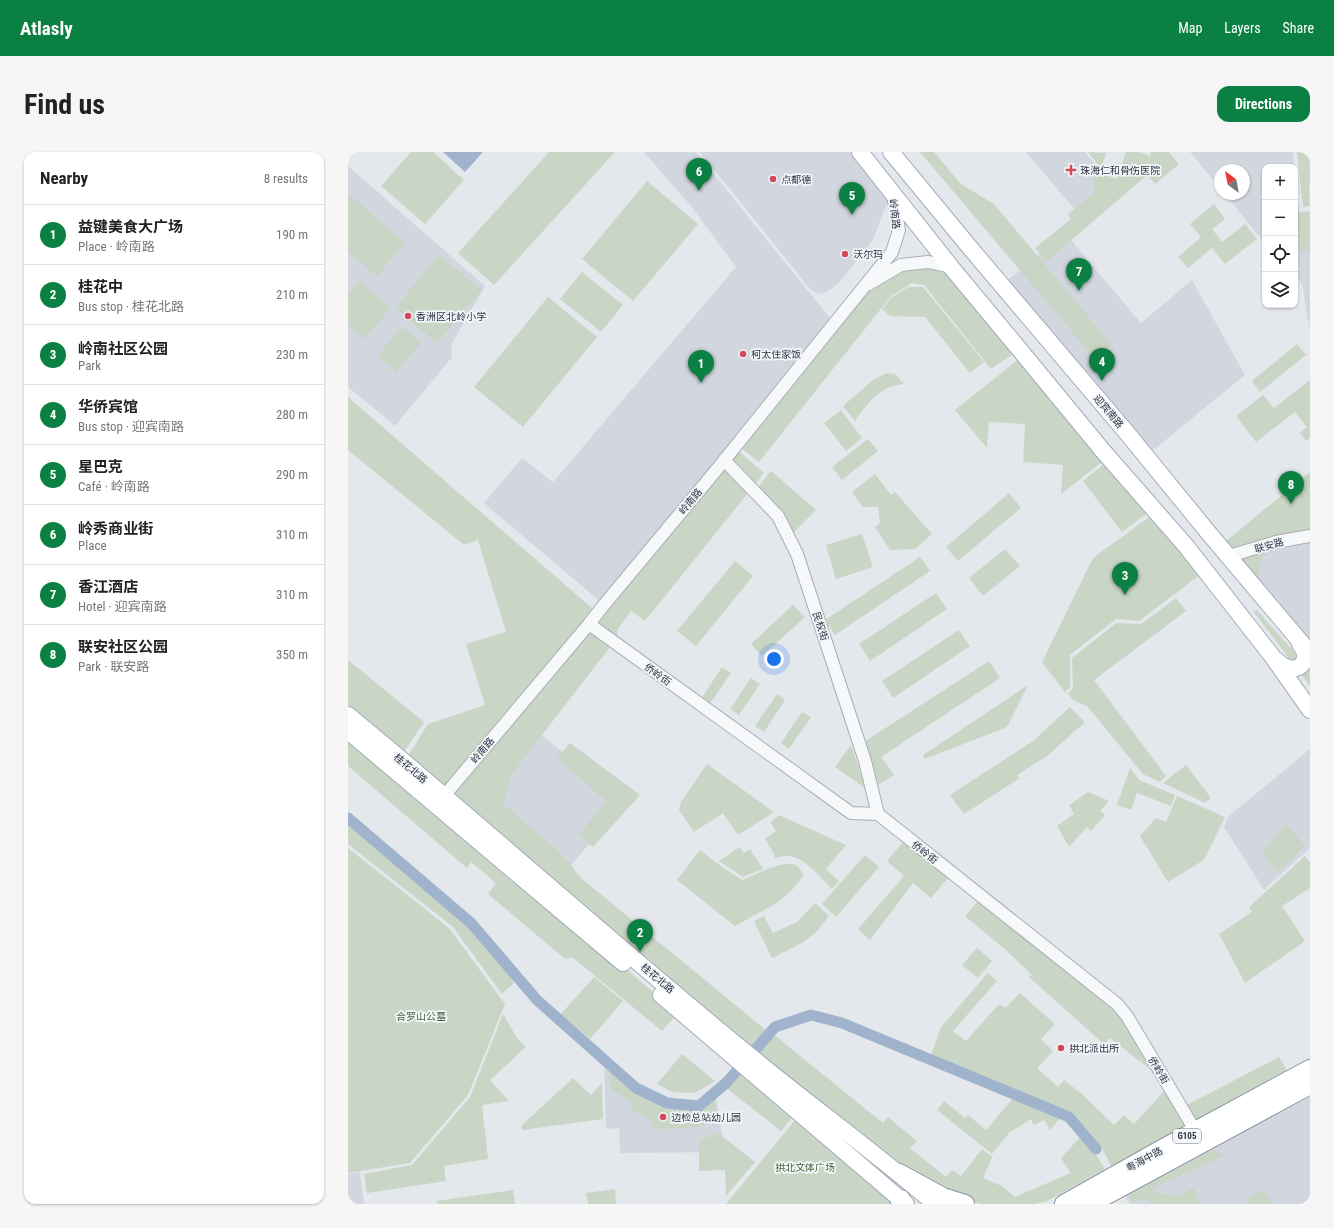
<!DOCTYPE html>
<meta charset="utf-8">
<style>
body{margin:0;font-family:"Roboto Condensed","Noto Sans SC",sans-serif;background:#f6f6f6;color:#222}
.controls{position:absolute;right:12px;top:12px;display:grid;overflow:hidden;border-radius:8px;box-shadow:0 1px 3px #0004}
.controls button{width:36px;height:36px;display:grid;place-items:center;padding:0;border:0;border-bottom:1px solid #e0e0e0;background:#fff;color:#222;font:20px sans-serif}
.compass{position:absolute;left:866px;top:12px;width:36px;height:36px;border-radius:50%;background:#fff;box-shadow:0 1px 3px #0004;rotate:328deg}
.you{position:absolute;left:426px;top:507px;width:14px;height:14px;margin:-10px;border:3px solid #fff;border-radius:50%;background:#1a73e8;box-shadow:0 0 0 6px #1a73e833}
.badge{display:grid;place-items:center;width:26px;height:26px;border-radius:50%;background:#0b8043;color:#fff;font-size:13px;font-weight:700}
.pin{position:absolute;translate:-50% -33px;filter:drop-shadow(0 1px 2px #0008)}
.pin::after{content:'';position:absolute;top:21px;width:14px;height:12px;background:inherit;clip-path:polygon(0 0,100% 0,50% 100%)}
.list{margin:0;padding:0;list-style:none}
h2{display:flex;justify-content:space-between;align-items:center;height:52px;margin:0;padding:0 16px;font-size:17px}
h2 small{font-size:13px;font-weight:400;color:#767676}
.list li{display:grid;grid-template-columns:26px 1fr auto;gap:12px;align-items:center;box-sizing:border-box;height:60px;padding:0 16px;border-top:1px solid #e0e0e0}
.list b{display:block;font-size:15px;white-space:nowrap}
.list p{margin:0;font-size:13px;white-space:nowrap;color:#767676}
.list em{font-size:13px;font-style:normal;color:#767676}
.icon{flex:none;width:22px;height:22px;fill:none;stroke:currentColor;stroke-width:2;stroke-linecap:round;stroke-linejoin:round}
.map{position:relative;flex:none;width:962px;height:1052px;overflow:hidden;border-radius:12px}
header{display:flex;align-items:center;gap:24px;box-sizing:border-box;height:56px;padding:0 20px;background:#0b8043;color:#fff}
header strong{font-size:19px}
nav{display:flex;gap:22px;margin-inline-start:auto;font-size:14px}
.intro{display:flex;align-items:center;justify-content:space-between;box-sizing:border-box;height:96px;padding:0 24px}
h1{margin:0;font-size:28px}
.button{padding:10px 18px;border-radius:12px;background:#0b8043;color:#fff;font-size:14px;font-weight:700}
main{display:flex;gap:24px;padding:0 24px}
aside{flex:1;background:#fff;border-radius:12px;box-shadow:0 1px 3px #0004}
.map>svg:first-child{display:block}
.built{fill:#d2d6de}
.green{fill:#c9d6c5}
.water{fill:#9fb4cc}
.lines{fill:none;stroke-linecap:round;stroke-linejoin:round}
.canal{stroke:#9fb4cc;stroke-width:11}
.minor-casing{stroke:#a9aeb7;stroke-width:14}
.major-casing{stroke:#a3abb8;stroke-width:18}
.highway-casing{stroke:#8b94a3;stroke-width:20}
.minor{stroke:#f7f8fa;stroke-width:12}
.major{stroke:#fff;stroke-width:16}
.highway{stroke:#fff;stroke-width:18}
.poi-dot{fill:#d1495b;stroke:#f4f6f9;stroke-width:1.5}
.labels{text-anchor:middle;stroke-width:3.5;stroke-linejoin:round;paint-order:stroke}
.shield{fill:#f4f6f9;stroke:#676e7b;stroke-width:1}
.shield-label{font-size:9px;font-weight:bold;fill:#2b3445}
.poi-label{font-size:10px;fill:#2b3445;stroke:#f4f6f9;text-anchor:start}
.street-label{font-size:10px;fill:#2b3445;stroke:#f4f6f9}
.park-label{font-size:10px;fill:#3f6138;stroke:#f4f6f9}
</style>
<header>
<strong>Atlasly</strong>
<nav><a>Map</a><a>Layers</a><a>Share</a></nav>
</header>
<div class="intro"><h1>Find us</h1><a class="button">Directions</a></div>
<main>
<aside>
<h2>Nearby<small>8 results</small></h2>
<ul class="list">
<li><span class="badge">1</span><div><b>益键美食大广场</b><p>Place · 岭南路</p></div><em>190 m</em></li>
<li><span class="badge">2</span><div><b>桂花中</b><p>Bus stop · 桂花北路</p></div><em>210 m</em></li>
<li><span class="badge">3</span><div><b>岭南社区公园</b><p>Park</p></div><em>230 m</em></li>
<li><span class="badge">4</span><div><b>华侨宾馆</b><p>Bus stop · 迎宾南路</p></div><em>280 m</em></li>
<li><span class="badge">5</span><div><b>星巴克</b><p>Café · 岭南路</p></div><em>290 m</em></li>
<li><span class="badge">6</span><div><b>岭秀商业街</b><p>Place</p></div><em>310 m</em></li>
<li><span class="badge">7</span><div><b>香江酒店</b><p>Hotel · 迎宾南路</p></div><em>310 m</em></li>
<li><span class="badge">8</span><div><b>联安社区公园</b><p>Park · 联安路</p></div><em>350 m</em></li>
</ul>
</aside>
<div class="map">
<svg width="962" height="1052" viewBox="0 0 962 1052">
<rect width="100%" height="100%" fill="#e4e7ec"/>
<path class="built" d="M296 0H348L485 170 255 452 136 351 174 306 205 330 388 115 343 54Z
M352 0H511L543 40 525 88 490 132 479 140 471 142 466 140 459 133Z
M678 0H737L768 37 734 66Z
M842 0H945L947 15H917V92L877 42H896V18H872V36Z
M0 14 137 134 103 193 104 205 47 274 0 235Z
M947 20 951 60 962 59V180L954 131 947 124Z
M717 81 793 171 844 128 897 223 798 304 654 133Z
M962 384V501L881 405Z
M167 562 277 649 205 735 98 643Z
M962 597V696L916 738 876 675 881 664Z
M256 909 288 936 320 952 351 954 367 941 377 1000 272 1001 271 976 258 977Z
M962 945V1052H782L776 1042Z
M12 1020 16 1052H0V1022Z"/>
<path class="green" d="M63 0H85L116 28 77 72 33 34Z
M201 0H267L146 133 110 101Z
M572 0H586L613 32 646 52 764 193 747 207Z
M740 0 758 1 753 17Z
M778 0H791L802 4 803 0H821L831 12 807 32 799 23 698 110 687 96 723 67 720 62 745 41 746 19 769 27Z
M949 0H962V33H961L962 54 955 55Z
M299 29 350 72 285 149 234 107Z
M0 41 57 91 29 124 0 100Z
M866 52 877 67 864 77 874 90 897 72 909 87 877 112 864 96 840 116 830 105 853 85 842 72Z
M962 60V98L951 99 948 62Z
M91 103 134 138 89 191 47 156Z
M579 115 601 118 665 202 643 217 576 133 564 131 543 144 411 310 392 295 518 138 554 118Z
M234 120 275 153 253 180 212 147Z
M12 129 43 156 16 187 0 173V143Z
M560 135H575L636 210 622 221 577 165 542 164 534 157 543 146Z
M200 145 249 185 175 275 126 235Z
M54 175 73 191 48 220 29 204Z
M949 192 958 203 912 240 904 229Z
M671 207 758 307 713 342 715 313 675 310 677 272 641 270 639 296 607 258Z
M539 221 547 222 556 232C533 233 519 251 507 269L495 254 526 227Z
M962 228V286L958 289 952 281 959 275 947 260 908 290 888 264 915 243 926 256Z
M0 245 245 457 97 635 60 604 80 572 137 553 118 492 158 480 130 388 116 393 0 298Z
M493 258 514 286 498 299 476 271Z
M520 287 530 299 494 328 484 315Z
M388 297 416 321 297 469 283 459 270 477 269 486 163 623 155 652 212 700 233 726 419 879 401 899 101 643Z
M761 308 801 360 774 380 735 329Z
M423 319 468 358 443 383 410 335Z
M962 320V383L881 404 872 394Z
M527 322 543 343 547 340 584 382 567 397 542 398 527 375 532 371 530 355H515L504 340Z
M661 341 673 356 610 409 598 395Z
M808 360 857 419 791 469 768 467 722 503V535L717 540 694 510 745 406Z
M514 382 525 415 488 427 478 393Z
M937 390 938 394 923 399 915 404 911 414V426L915 435 883 405Z
M657 397 672 414 635 444 621 426Z
M572 405 582 419 487 483 477 468Z
M387 409 405 424 348 494 329 479Z
M588 441 599 457 522 509 511 492Z
M828 446 838 459 746 528 818 624 812 630 795 622 739 554 725 548 720 541 725 537 724 506 768 471 793 472Z
M445 453 457 465 414 504 403 492Z
M909 458 962 518V534L906 460Z
M611 478 622 494 545 546 534 529Z
M0 508 76 570 56 600 0 553Z
M641 509 652 526 533 605 546 623 528 634 516 590Z
M374 515 383 521 361 553 353 547Z
M403 526 412 532 391 563 382 557Z
M680 533 659 575 577 607 575 603Z
M429 542 437 548 416 580 407 574Z
M722 555 737 570 699 604 669 623 672 626 616 662 602 643 685 589Z
M454 560 463 565 441 597 433 591Z
M0 581 330 861 314 879 224 805 217 807 140 742 148 731 123 710 119 716 0 614Z
M222 591 292 643 245 695 231 683 258 649 209 606Z
M503 593 518 637 487 615Z
M359 612 426 660 390 683 375 661 346 680 331 658 333 650Z
M838 613 863 646 857 651 815 631Z
M782 616 791 628 827 643 823 654 789 641 783 658 769 653Z
M740 640 761 649 752 659 757 663 743 679 739 675 721 695 709 674 726 662 721 653Z
M829 644 877 665 856 708 820 730 792 684 808 666 818 670Z
M431 663 498 693 478 717 491 729 484 737C473 726 455 703 439 704 435 704 431 705 427 706L426 702 417 687 428 679 422 670Z
M0 668 123 773 169 828 154 842 105 775 0 692Z
M938 672 957 694 929 721 915 700Z
M556 689 600 726 583 746 565 731 522 788 510 777 556 724 539 709Z
M392 695 396 701 402 697 415 717 395 725 371 709Z
M0 696 101 776 157 852 120 943 62 1011 0 1021Z
M352 698 370 712 394 728C407 723 436 707 448 713 451 715 454 720 456 723L444 738 429 751 387 774 329 728Z
M517 703 531 715 488 765 474 752Z
M957 704 962 711V736L934 754 957 789 897 831 871 782 904 760 901 755Z
M631 748 765 855 776 866 807 921 762 886 756 892 681 825 684 823 659 799 617 764Z
M467 751 481 764 469 779 456 790 424 806 406 769 416 764 425 781 449 770Z
M629 796 644 809 630 826 614 813Z
M640 821 649 829 605 879 618 889 651 852 657 856 672 841 707 872 693 887 705 899 689 916 710 935 716 928 734 942 766 973 776 963 786 972 818 937 839 973 764 1016 755 998 725 961 583 903 593 875Z
M246 825 275 849 242 887 213 862Z
M155 862 169 886 178 895 142 928 161 949 134 953 140 1007 96 1014 98 1029 19 1041 16 1022 64 1013 122 945Z
M425 882 535 971 540 965 569 989 562 996 598 1025 604 1018 613 1024 634 997 644 1005 635 1026 654 1034 667 1045 723 1021 713 1006 732 985 745 998 757 1017 699 1049 687 1052H634L596 1043 553 1018 407 903Z
M334 902 367 929 347 941 324 940 309 932Z
M931 905 940 920 846 970 837 954Z
M262 917 286 937 319 953 351 956 366 944 370 967 349 976 305 977C301 964 295 961 283 959L284 950 262 937Z
M395 917 447 962 433 979 377 935Z
M225 926 243 943 254 931 255 967 174 978 173 974Z
M665 946 713 965 702 978 696 968 686 973 683 967 661 981 644 1002 589 958 596 949 617 966 620 963 638 978Z
M452 962 550 1052H378Z
M370 981 407 1010 378 1044 377 1018 351 1019V989Z
M869 996 875 1004 806 1036 809 1041 831 1044 845 1036 853 1052H805L795 1046 785 1051 780 1042Z
M267 1037 268 1052H240L238 1041Z
M917 1037 925 1052H902L899 1047Z
M165 1038 167 1052H89L88 1049Z"/>
<path class="water" d="M95 0H135L117 20Z"/>
<g class="lines">
<path class="canal" d="M0 666 123 771 189 848 288 936 319 951 351 954 379 930 427 875 463 863 494 871 721 965 748 997"/>
<defs>
<path id="minor" d="M521 132 553 113 580 110 603 115
M376 308 430 364 449 402 517 609 530 662
M881 404 928 390 962 384
M241 472 503 661 530 662 769 852 779 864 851 985
M91 650 241 472 255 454 370 316 544 100 551 78 545 43"/>
<path id="major" d="M512 0 603 115 676 203 755 299 838 394 924 504 962 558
M543 0 623 97 779 281 859 379 962 501
M928 508C931 510 933 513 936 514 945 520 958 515 957 503 957 499 954 495 952 492
M0 563C137 676 269 796 407 908 467 957 529 1002 587 1052
M0 579 275 811
M313 843 558 1052"/>
<path id="highway" d="M551 1021 595 1045 617 1052
M552 1052 553 1047
M716 1052 812 998 962 917
M742 1052 962 933"/>
</defs>
<use href="#minor" class="minor-casing"/>
<use href="#major" class="major-casing"/>
<use href="#highway" class="highway-casing"/>
<use href="#minor" class="minor"/>
<use href="#major" class="major"/>
<use href="#highway" class="highway"/>
</g>
<g class="poi-dot">
<path d="M721 12h4v4h4v4h-4v4h-4v-4h-4v-4h4z"/>
<circle cx="425" cy="27" r="4"/>
<circle cx="497" cy="102" r="4"/>
<circle cx="60" cy="164" r="4"/>
<circle cx="395" cy="202" r="4"/>
<circle cx="713" cy="896" r="4"/>
<circle cx="315" cy="965" r="4"/>
</g>
<g class="labels">
<rect class="shield" x="825" y="977" width="28" height="14" rx="3"/>
<g class="shield-label">
<text x="839" y="987">G105</text>
</g>
<g class="poi-label">
<text x="732" y="22">珠海仁和骨伤医院</text>
<text x="433" y="31">点都德</text>
<text x="505" y="106">沃尔玛</text>
<text x="68" y="168">香洲区北岭小学</text>
<text x="403" y="206">柯太住家饭</text>
<text x="721" y="900">拱北派出所</text>
<text x="323" y="969">边检总站幼儿园</text>
</g>
<g class="street-label">
<text transform="translate(547 62) rotate(83)" y="4">岭南路</text>
<text transform="translate(761 259) rotate(50)" y="4">迎宾南路</text>
<text transform="translate(342 349) rotate(-50)" y="4">岭南路</text>
<text transform="translate(921 393) rotate(-15)" y="4">联安路</text>
<text transform="translate(473 474) rotate(72)" y="4">民权街</text>
<text transform="translate(310 522) rotate(36)" y="4">侨岭街</text>
<text transform="translate(134 598) rotate(-50)" y="4">岭南路</text>
<text transform="translate(63 616) rotate(40)" y="4">桂花北路</text>
<text transform="translate(577 700) rotate(38)" y="4">侨岭街</text>
<text transform="translate(310 826) rotate(40)" y="4">桂花北路</text>
<text transform="translate(811 918) rotate(59)" y="4">侨岭街</text>
<text transform="translate(796 1007) rotate(-29)" y="4">粤海中路</text>
</g>
<g class="park-label">
<text x="73" y="868">合罗山公墓</text>
<text x="457" y="1019">拱北文体广场</text>
</g>
</g>
</svg>
<div class="controls">
<button>+</button>
<button>−</button>
<button><svg class="icon" aria-label="locate" viewBox="0 0 24 24"><circle cx="12" cy="12" r="6"/><path d="M12 2v4M12 18v4M2 12h4M18 12h4"/></svg></button>
<button><svg class="icon" aria-label="layers" viewBox="0 0 24 24"><path d="M12 4l9 5-9 5-9-5zM3 14l9 5 9-5"/></svg></button>
</div>
<svg class="compass" viewBox="-18 -18 36 36"><path d="M0-13l5 13h-10z" fill="#e53935"/><path d="M0 13l5-13h-10z" fill="#767676"/></svg>
<div class="you"></div>
<div class="pin badge" style="left:353px;top:231px">1</div>
<div class="pin badge" style="left:292px;top:800px">2</div>
<div class="pin badge" style="left:777px;top:443px">3</div>
<div class="pin badge" style="left:754px;top:229px">4</div>
<div class="pin badge" style="left:504px;top:63px">5</div>
<div class="pin badge" style="left:351px;top:39px">6</div>
<div class="pin badge" style="left:731px;top:139px">7</div>
<div class="pin badge" style="left:943px;top:352px">8</div>
</div>
</main>
